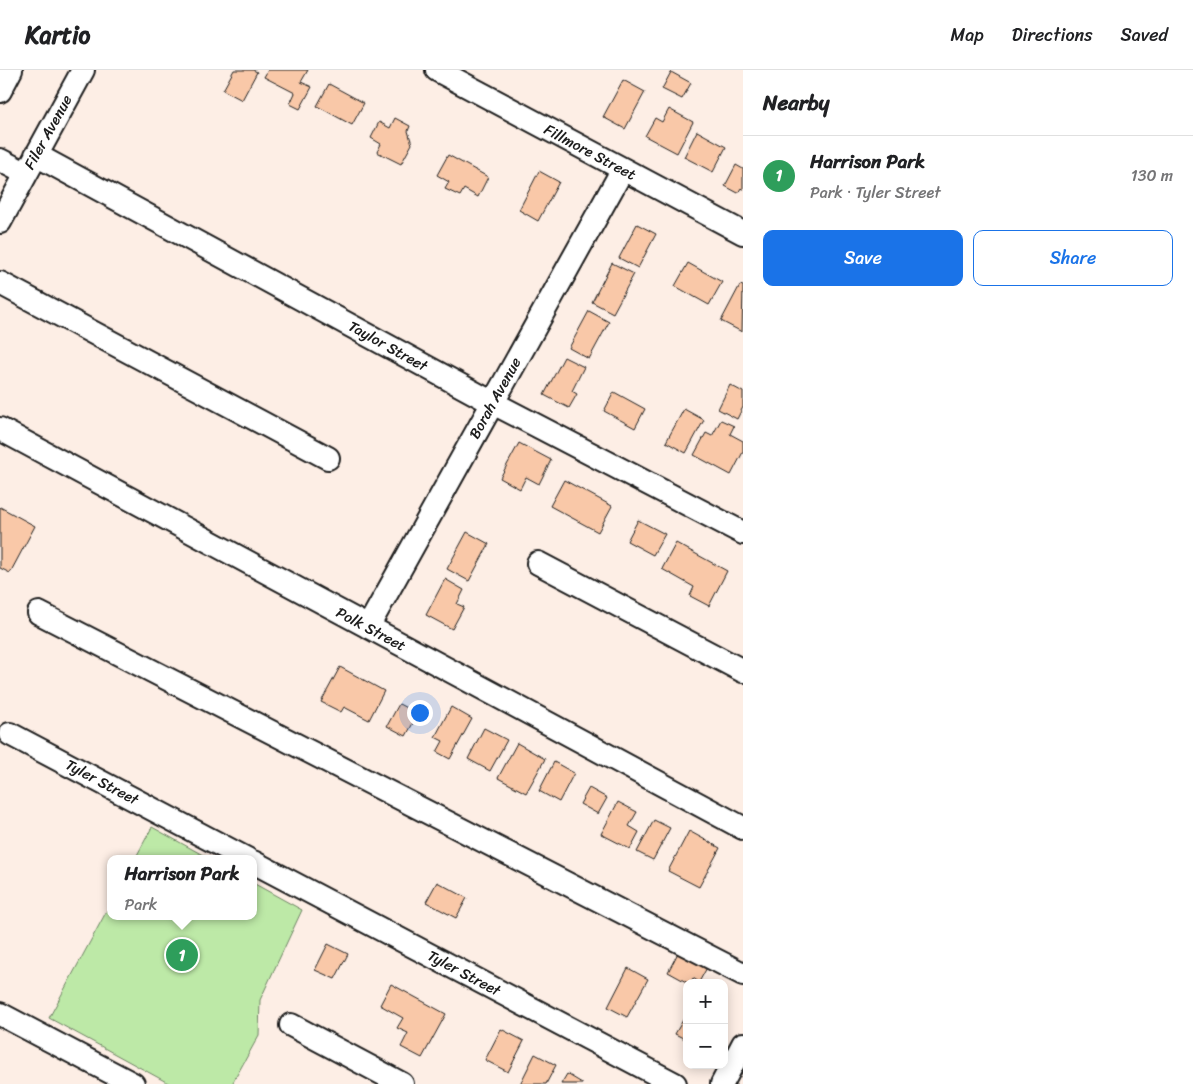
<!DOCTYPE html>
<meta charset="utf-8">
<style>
body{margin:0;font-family:Sriracha,sans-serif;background:#f6f6f6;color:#202124}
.controls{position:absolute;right:15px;bottom:15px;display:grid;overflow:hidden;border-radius:10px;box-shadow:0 2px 12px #0003}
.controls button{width:45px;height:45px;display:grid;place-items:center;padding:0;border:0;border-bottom:1px solid #e0e0e0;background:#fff;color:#202124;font:25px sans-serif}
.you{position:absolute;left:419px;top:642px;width:18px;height:18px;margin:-12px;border:4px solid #fff;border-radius:50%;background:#1a73e8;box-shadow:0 0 0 8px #1a73e833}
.badge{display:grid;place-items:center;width:32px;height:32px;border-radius:50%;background:#1a73e8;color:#fff;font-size:16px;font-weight:700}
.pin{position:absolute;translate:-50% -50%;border:2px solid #fff;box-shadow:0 1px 5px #0006}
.popup{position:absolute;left:107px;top:785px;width:150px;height:65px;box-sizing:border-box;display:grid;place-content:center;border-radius:10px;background:#fff;filter:drop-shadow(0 1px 4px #0005);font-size:16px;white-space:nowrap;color:#757577}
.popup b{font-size:19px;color:#202124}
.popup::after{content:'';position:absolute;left:50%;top:100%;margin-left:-10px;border:10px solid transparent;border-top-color:#fff}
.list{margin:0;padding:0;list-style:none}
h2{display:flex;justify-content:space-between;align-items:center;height:65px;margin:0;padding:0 20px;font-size:21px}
h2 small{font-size:16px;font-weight:400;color:#757577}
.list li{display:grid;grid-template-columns:32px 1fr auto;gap:15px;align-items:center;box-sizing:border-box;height:80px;padding:0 20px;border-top:1px solid #e0e0e0}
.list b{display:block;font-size:19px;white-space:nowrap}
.list p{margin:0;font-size:16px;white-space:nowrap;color:#757577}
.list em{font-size:16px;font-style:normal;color:#757577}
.actions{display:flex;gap:10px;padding:15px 20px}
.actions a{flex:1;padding:11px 0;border:1px solid #1a73e8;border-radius:10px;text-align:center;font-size:18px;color:#1a73e8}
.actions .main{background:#1a73e8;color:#fff}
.map{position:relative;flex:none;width:743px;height:1014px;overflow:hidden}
header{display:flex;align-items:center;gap:30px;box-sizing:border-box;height:70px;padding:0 25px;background:#fff;border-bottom:1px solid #e0e0e0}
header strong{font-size:24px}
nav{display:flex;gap:28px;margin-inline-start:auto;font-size:18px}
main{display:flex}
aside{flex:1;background:#fff}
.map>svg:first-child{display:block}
.green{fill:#bde9a7;stroke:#6c8262}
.building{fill:#f9c8a8;stroke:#1c1c1c}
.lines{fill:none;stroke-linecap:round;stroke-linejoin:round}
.minor-casing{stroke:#1c1c1c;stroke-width:26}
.minor{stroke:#fff;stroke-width:22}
.labels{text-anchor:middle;stroke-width:4;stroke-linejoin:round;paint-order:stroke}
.street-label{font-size:15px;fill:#1c1c1c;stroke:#fff}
</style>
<header>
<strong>Kartio</strong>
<nav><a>Map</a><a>Directions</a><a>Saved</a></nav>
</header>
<main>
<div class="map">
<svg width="743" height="1014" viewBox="0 0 743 1014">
<rect width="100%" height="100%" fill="#fdeee5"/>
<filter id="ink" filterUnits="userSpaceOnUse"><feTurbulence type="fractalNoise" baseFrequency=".02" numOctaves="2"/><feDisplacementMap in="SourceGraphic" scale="10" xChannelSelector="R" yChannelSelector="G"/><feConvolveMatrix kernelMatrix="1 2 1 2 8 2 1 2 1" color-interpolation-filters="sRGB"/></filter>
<g filter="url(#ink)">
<path class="green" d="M152 757 210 789H135Z
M253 813 302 840 260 930 259 965 232 1014H170L49 948 111 833V846H253Z"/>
<path class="building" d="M234 0H253L257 2 242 30 223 20Z
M268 0H308L301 12 312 17 300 39 290 34 295 23 264 7Z
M671 2 691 13 682 29 662 19Z
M623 10 645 22 625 59 603 47Z
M329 14 364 33 352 55 317 36Z
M669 39 693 52 677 83 645 66 655 48 662 52Z
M395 48 410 56 408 61 412 74 401 94 377 82 381 74 371 68 379 52 390 58Z
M697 61 726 77 713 102 684 87Z
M448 85 488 107 478 127 464 119 460 126 445 119 449 112 437 105Z
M736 95 743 99V120L741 118 738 123 725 116Z
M539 101 559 112 538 151 519 140Z
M637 154 656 164 638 198 619 188Z
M612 193 634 204 613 243 592 232Z
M688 193 722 212 709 235 675 216Z
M740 215 743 216 742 262 721 251Z
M589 241 609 252 589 289 569 278Z
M564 287 584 297 572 321 577 324 569 338 544 325Z
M730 315 743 322V337L737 349 718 339Z
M614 322 645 339 635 358 604 341Z
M684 339 704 350 686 383 666 372Z
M721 350 734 356 730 364 743 371V382L731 405 694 385 706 363 712 366Z
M519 373 551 390 539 414 526 407 520 419 500 408Z
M564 410 612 436 598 462 550 436Z
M0 437 35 456 10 503 0 498Z
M638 450 665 464 653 485 627 471Z
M467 462 489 474 469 511 447 499Z
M676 473 727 501 709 536 690 526 694 517 662 499Z
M445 509 464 520 457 534 464 537 452 559 426 545Z
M340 597 384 621 369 650 344 637 341 642 321 632Z
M399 634 418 644 406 666 387 656Z
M451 637 472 649 450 689 437 682 443 671 435 667Z
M484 658 507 670 490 701 468 689Z
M517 673 545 689 526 723 498 708Z
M554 692 574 703 559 732 539 721Z
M589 718 607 728 598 744 580 734Z
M618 732 637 742 629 756 639 762 630 779 601 764Z
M654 750 670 758 653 790 637 782Z
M689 761 720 778 699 817 668 801Z
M437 812 467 828 456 848 426 832Z
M328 874 348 884 335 909 315 900Z
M680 879 709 894 699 912 693 908 691 913H688L668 902Z
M628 898 648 909 627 947 608 937Z
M391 914 446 944 422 988 401 977 408 963 397 958 403 948 380 935Z
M687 943V970L675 964Z
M501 959 524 971 508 1002 485 990Z
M535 984 556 995 546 1014H520Z
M567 1004 582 1013V1014H561Z"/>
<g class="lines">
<defs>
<path id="minor" d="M437 0 743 163
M0 21 11 0
M36 85 493 333 743 463
M0 90 25 103
M0 152 83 0
M0 213 328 388
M0 359 743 758
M538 493 743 601
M39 543 743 904
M368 557 623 99
M10 664 247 789
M253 792 675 1014
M0 944 133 1014
M291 955 402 1014
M722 1014 743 974"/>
</defs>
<use href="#minor" class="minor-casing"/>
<use href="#minor" class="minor"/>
</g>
</g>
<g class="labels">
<g class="street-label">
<text transform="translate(48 62) rotate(-61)" y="5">Filer Avenue</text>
<text transform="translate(590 82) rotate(28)" y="5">Fillmore Street</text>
<text transform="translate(388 276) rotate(29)" y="5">Taylor Street</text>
<text transform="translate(495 328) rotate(-61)" y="5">Borah Avenue</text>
<text transform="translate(371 559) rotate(28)" y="5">Polk Street</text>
<text transform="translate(102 712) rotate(28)" y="5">Tyler Street</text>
<text transform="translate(464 903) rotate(28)" y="5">Tyler Street</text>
</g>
</g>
</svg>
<div class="controls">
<button>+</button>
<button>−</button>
</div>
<div class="you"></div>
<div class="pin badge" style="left:182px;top:885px;background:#2e9e5b">1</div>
<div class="popup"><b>Harrison Park</b>Park</div>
</div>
<aside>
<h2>Nearby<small></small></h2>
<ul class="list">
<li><span class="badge" style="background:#2e9e5b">1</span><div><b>Harrison Park</b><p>Park · Tyler Street</p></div><em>130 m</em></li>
</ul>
<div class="actions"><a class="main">Save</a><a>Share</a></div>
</aside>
</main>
